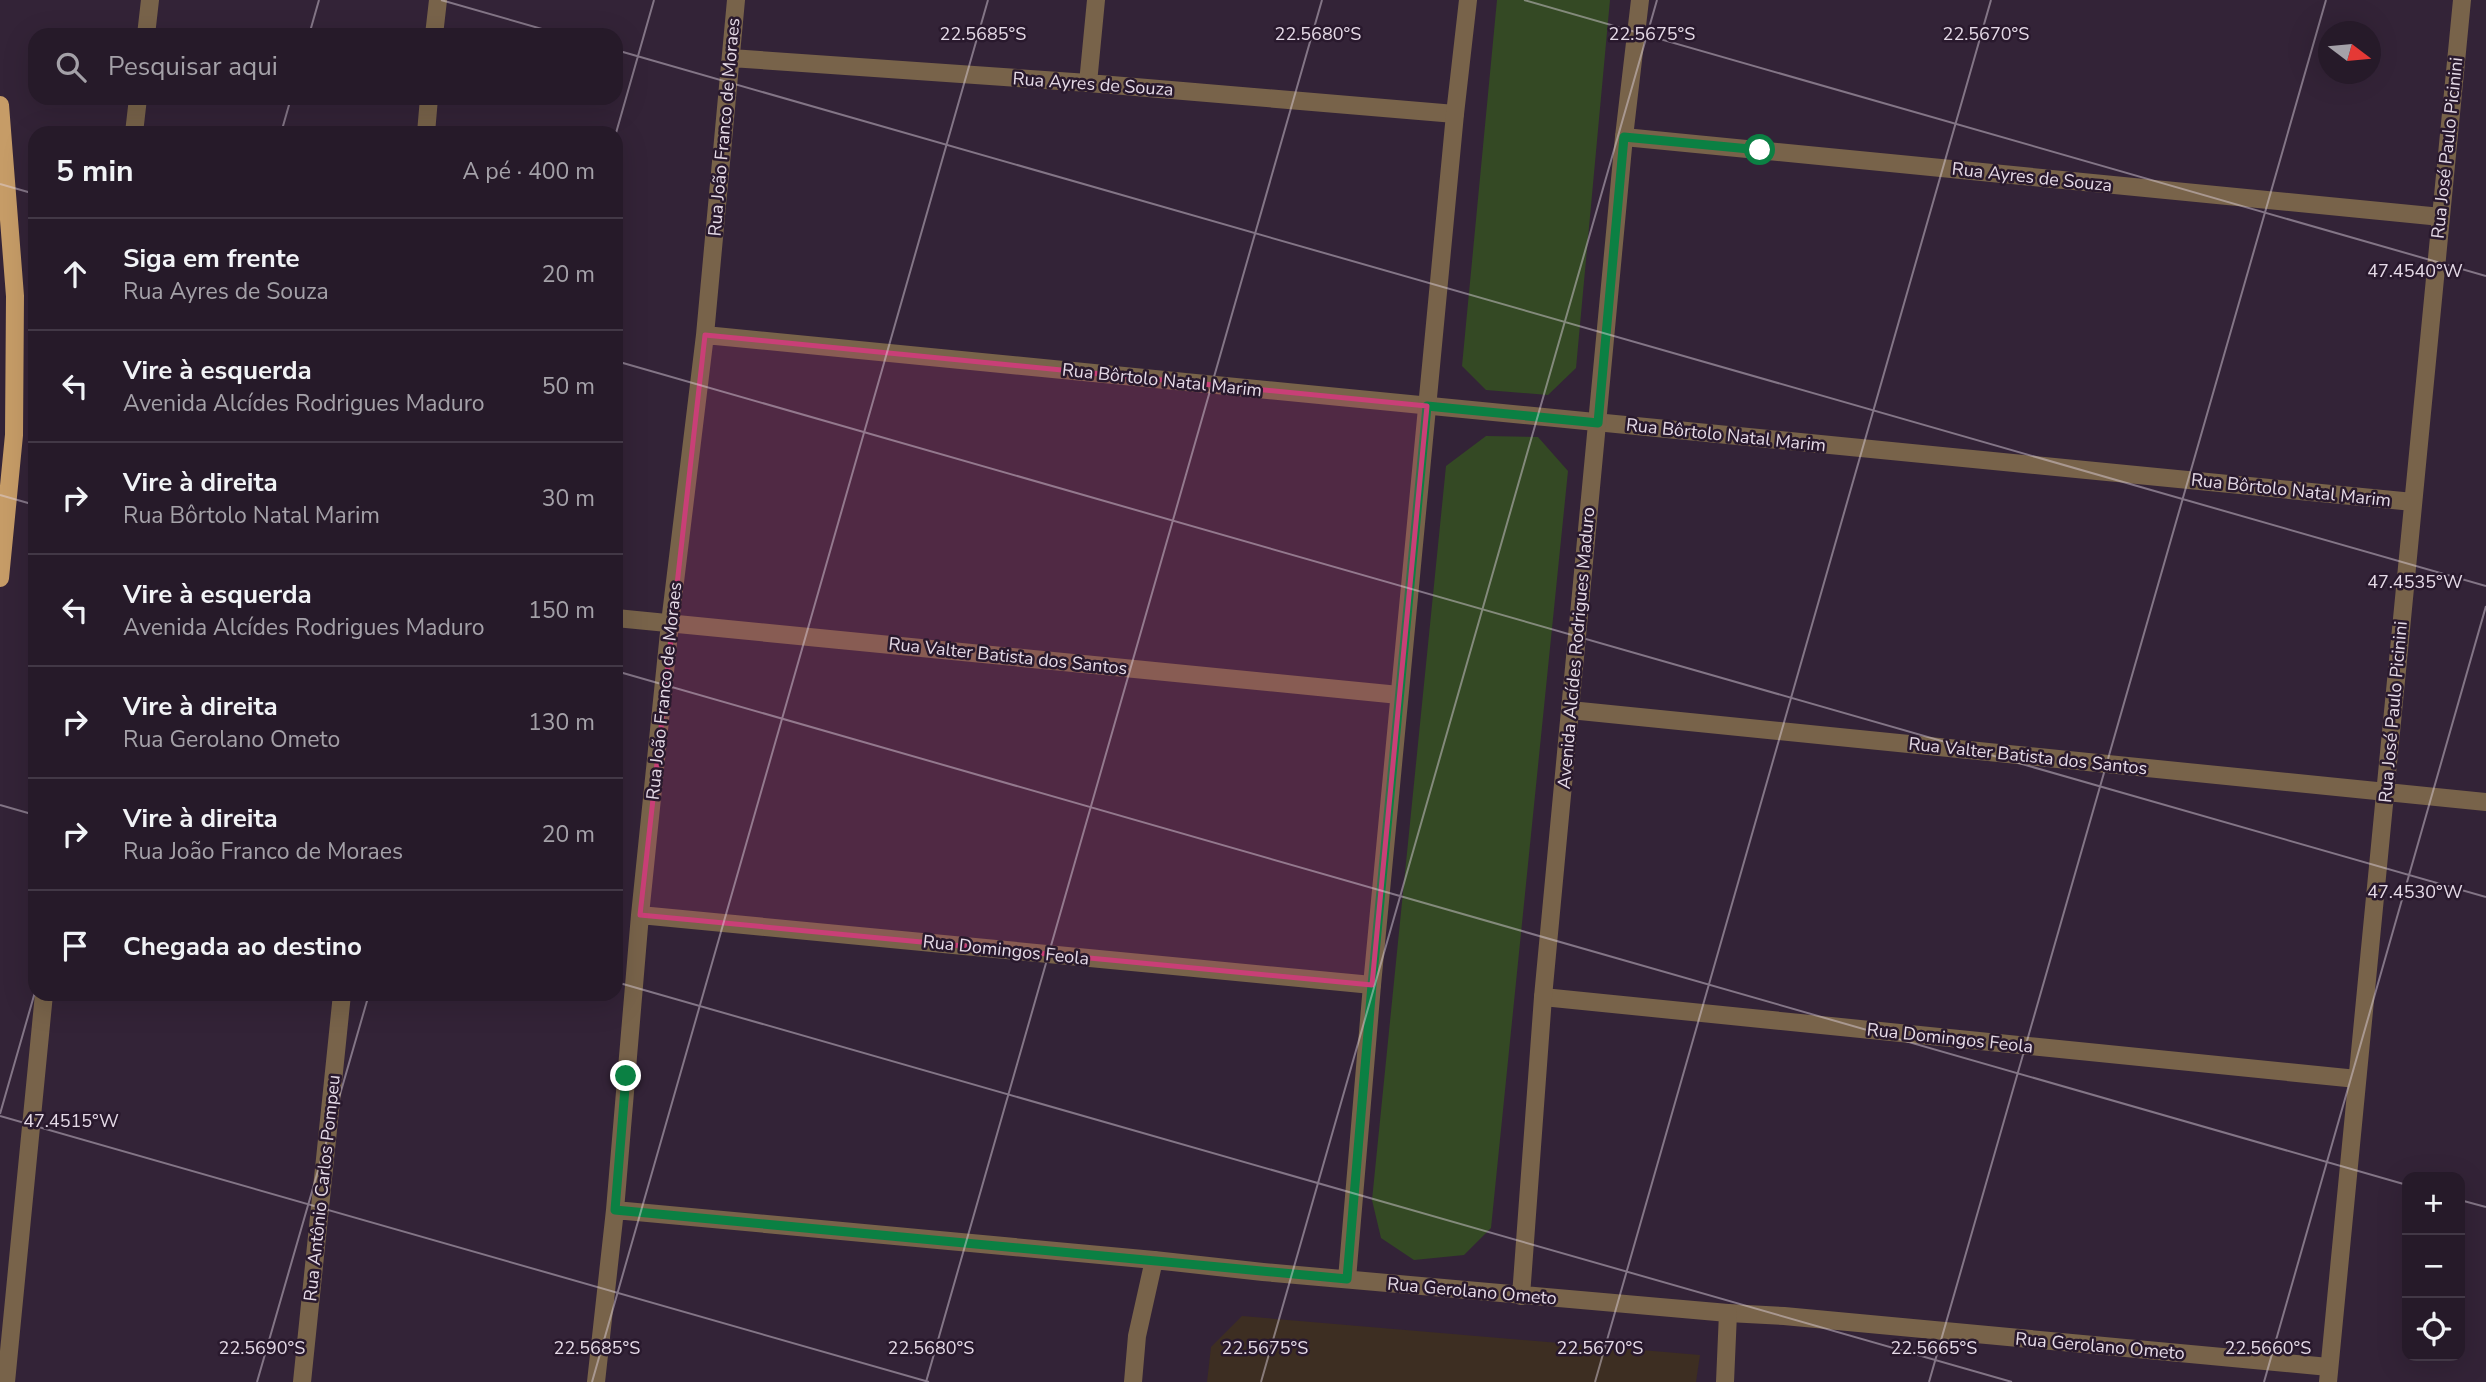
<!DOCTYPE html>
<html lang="pt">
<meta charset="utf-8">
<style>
body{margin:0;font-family:"Nunito Sans",sans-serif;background:#322735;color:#f1f3f6}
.controls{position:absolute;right:21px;bottom:21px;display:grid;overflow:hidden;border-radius:14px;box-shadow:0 7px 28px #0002}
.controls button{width:63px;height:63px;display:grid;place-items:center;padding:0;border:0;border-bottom:2px solid #423846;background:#261a29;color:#f1f3f6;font:35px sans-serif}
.compass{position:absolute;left:2318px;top:21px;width:63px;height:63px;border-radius:50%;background:#261a29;box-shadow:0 7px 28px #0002;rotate:106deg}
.stop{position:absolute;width:21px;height:21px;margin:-16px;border:5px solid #0b8043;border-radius:50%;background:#fff}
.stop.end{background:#0b8043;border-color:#fff;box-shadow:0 2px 7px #0008}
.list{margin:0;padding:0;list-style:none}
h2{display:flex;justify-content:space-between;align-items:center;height:91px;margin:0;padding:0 28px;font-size:30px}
h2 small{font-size:23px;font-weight:400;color:#a4a1a8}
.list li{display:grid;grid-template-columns:46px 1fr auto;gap:21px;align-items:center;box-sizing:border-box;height:112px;padding:0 28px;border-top:2px solid #423846}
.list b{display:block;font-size:26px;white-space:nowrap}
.list p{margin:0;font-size:23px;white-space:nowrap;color:#a4a1a8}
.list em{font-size:23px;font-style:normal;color:#a4a1a8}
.icon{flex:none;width:38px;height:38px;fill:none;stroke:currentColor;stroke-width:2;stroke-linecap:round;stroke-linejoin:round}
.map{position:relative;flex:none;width:2486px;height:1382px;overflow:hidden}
.search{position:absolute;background:#261a29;box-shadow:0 7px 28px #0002;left:28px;top:28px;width:595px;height:77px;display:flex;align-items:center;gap:18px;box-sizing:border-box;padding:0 24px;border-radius:21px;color:#a4a1a8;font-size:26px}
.panel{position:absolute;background:#261a29;box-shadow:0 7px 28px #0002;left:28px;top:126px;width:595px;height:875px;border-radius:21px}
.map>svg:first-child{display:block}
.education{fill:#3d2e22}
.green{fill:#344924}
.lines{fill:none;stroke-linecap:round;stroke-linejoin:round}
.minor{stroke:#78634a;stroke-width:18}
.tertiary{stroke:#78634a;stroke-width:18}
.primary{stroke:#c69c67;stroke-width:18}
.route{stroke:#0b8043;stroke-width:9}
.marked{fill:#c93f77;fill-opacity:0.2;stroke:#c93f77;stroke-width:5;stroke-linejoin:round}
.ticks{fill:none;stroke:#e5dae7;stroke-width:2;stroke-opacity:0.45}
.labels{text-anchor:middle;stroke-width:5;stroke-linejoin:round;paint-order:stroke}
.street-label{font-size:18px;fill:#e5dae7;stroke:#29192d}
.ticks-label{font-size:18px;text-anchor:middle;fill:#e5dae7;stroke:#29192d;stroke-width:5;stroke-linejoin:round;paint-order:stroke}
</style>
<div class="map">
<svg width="2486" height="1382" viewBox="0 0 2486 1382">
<rect width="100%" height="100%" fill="#332337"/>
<path class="education" d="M1242 1316 1700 1355 1696 1382H1207L1211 1347Z"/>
<path class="green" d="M1497 0H1610L1576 368 1548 395 1486 390 1462 366Z
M1486 436 1538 437 1568 471 1491 1228 1464 1255 1414 1260 1381 1238 1372 1200 1446 466Z"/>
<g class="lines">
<path class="minor" d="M434 35 438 0
M731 58 1088 83 1455 114
M1088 83 1096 0
M426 133 429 98
M1624 137 2441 217
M705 335 2413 502
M616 618 1399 695
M1570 710 2486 802
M640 915 1372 985
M1543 997 2357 1079
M615 1210 1154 1260
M1728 1313 1784 1316 2329 1367
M302 1382 342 994
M596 1382 615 1210 640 915 670 623 705 335 736 0
M2328 1382 2462 0"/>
<path class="tertiary" d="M146 35 150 0
M134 133 138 98
M1347 1279 1372 985 1455 114 1468 0
M1521 1296 1543 997 1624 137 1640 0
M6 1382 44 994
M1133 1382 1137 1336 1154 1260 1263 1272 1728 1313 1725 1382"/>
<path class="primary" d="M0 105 15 296 14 435 0 578"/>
</g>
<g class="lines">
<path class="route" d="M626 1076 615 1210 1347 1279 1372 985 1427 406 1598 423 1624 137 1760 150"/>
</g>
<path class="marked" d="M705 335 1427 406 1372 985 640 915Z"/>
<path class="ticks" d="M441 0 563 35M1524 0 2486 276M309 35 319 0M616 50 2486 586M281 133 291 98M616 133 654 0M0 184 35 194M616 361 2486 897M0 495 35 505M616 671 2407 1185M0 805 35 815M616 982 2012 1382M0 1114 35 992M0 1116 929 1382M2460 1200 2486 1207M257 1382 369 994M592 1382 988 0M926 1382 1322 0M1261 1382 1657 0M1595 1382 1991 0M1929 1382 2326 0M2264 1382 2486 606"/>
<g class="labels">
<g class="street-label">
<text transform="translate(1093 84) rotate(4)" y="6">Rua Ayres de Souza</text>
<text transform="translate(724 127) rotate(-85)" y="6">Rua João Franco de Moraes</text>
<text transform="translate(2447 148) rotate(-84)" y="6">Rua José Paulo Picinini</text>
<text transform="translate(2032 177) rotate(6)" y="6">Rua Ayres de Souza</text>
<text transform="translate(1162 380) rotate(6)" y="6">Rua Bôrtolo Natal Marim</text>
<text transform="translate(1726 435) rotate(6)" y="6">Rua Bôrtolo Natal Marim</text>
<text transform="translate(2291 490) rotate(6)" y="6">Rua Bôrtolo Natal Marim</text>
<text transform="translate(1576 648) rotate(-85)" y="6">Avenida Alcídes Rodrigues Maduro</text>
<text transform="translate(1008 656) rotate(6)" y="6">Rua Valter Batista dos Santos</text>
<text transform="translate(664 691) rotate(-84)" y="6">Rua João Franco de Moraes</text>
<text transform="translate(2393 712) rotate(-85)" y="6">Rua José Paulo Picinini</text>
<text transform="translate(2028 756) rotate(6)" y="6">Rua Valter Batista dos Santos</text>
<text transform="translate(1006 950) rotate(6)" y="6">Rua Domingos Feola</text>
<text transform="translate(1950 1038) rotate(6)" y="6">Rua Domingos Feola</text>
<text transform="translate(322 1188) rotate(-84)" y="6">Rua Antônio Carlos Pompeu</text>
<text transform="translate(1472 1291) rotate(5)" y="6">Rua Gerolano Ometo</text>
<text transform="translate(2100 1346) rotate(5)" y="6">Rua Gerolano Ometo</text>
</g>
</g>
<g class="ticks-label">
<text x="983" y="40">22.5685°S</text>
<text x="1318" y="40">22.5680°S</text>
<text x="1652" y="40">22.5675°S</text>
<text x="1986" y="40">22.5670°S</text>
<text x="2415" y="277">47.4540°W</text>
<text x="2415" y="588">47.4535°W</text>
<text x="2415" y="898">47.4530°W</text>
<text x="71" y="1127">47.4515°W</text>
<text x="262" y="1354">22.5690°S</text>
<text x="597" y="1354">22.5685°S</text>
<text x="931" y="1354">22.5680°S</text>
<text x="1265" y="1354">22.5675°S</text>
<text x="1600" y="1354">22.5670°S</text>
<text x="1934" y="1354">22.5665°S</text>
<text x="2268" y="1354">22.5660°S</text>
</g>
</svg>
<div class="controls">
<button>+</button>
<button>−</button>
<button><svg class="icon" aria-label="locate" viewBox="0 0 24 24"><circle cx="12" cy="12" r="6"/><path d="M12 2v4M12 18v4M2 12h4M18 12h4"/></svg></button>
</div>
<svg class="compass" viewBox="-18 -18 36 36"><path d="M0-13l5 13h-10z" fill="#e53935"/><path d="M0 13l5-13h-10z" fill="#a4a1a8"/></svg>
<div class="stop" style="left:1760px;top:150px"></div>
<div class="stop end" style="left:626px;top:1076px"></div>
<div class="search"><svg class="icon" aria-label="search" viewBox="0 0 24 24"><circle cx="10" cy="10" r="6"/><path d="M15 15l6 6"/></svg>Pesquisar aqui</div>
<section class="panel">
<h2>5 min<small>A pé · 400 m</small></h2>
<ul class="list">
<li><svg class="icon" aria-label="ahead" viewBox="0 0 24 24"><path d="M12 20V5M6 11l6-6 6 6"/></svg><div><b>Siga em frente</b><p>Rua Ayres de Souza</p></div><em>20 m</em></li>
<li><svg class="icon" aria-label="left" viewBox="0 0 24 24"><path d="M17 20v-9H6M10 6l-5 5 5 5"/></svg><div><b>Vire à esquerda</b><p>Avenida Alcídes Rodrigues Maduro</p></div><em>50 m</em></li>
<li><svg class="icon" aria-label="right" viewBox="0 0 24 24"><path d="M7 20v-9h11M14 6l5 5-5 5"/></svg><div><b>Vire à direita</b><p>Rua Bôrtolo Natal Marim</p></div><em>30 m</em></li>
<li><svg class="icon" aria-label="left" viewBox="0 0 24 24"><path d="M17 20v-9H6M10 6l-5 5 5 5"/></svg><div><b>Vire à esquerda</b><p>Avenida Alcídes Rodrigues Maduro</p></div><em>150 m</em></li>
<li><svg class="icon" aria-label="right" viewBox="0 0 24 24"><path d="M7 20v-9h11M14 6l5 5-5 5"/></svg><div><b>Vire à direita</b><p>Rua Gerolano Ometo</p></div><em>130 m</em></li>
<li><svg class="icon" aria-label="right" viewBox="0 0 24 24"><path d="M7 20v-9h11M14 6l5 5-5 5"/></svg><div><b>Vire à direita</b><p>Rua João Franco de Moraes</p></div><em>20 m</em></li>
<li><svg class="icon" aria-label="arrive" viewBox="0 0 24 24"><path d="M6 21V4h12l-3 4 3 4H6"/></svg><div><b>Chegada ao destino</b></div></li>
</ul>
</section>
</div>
